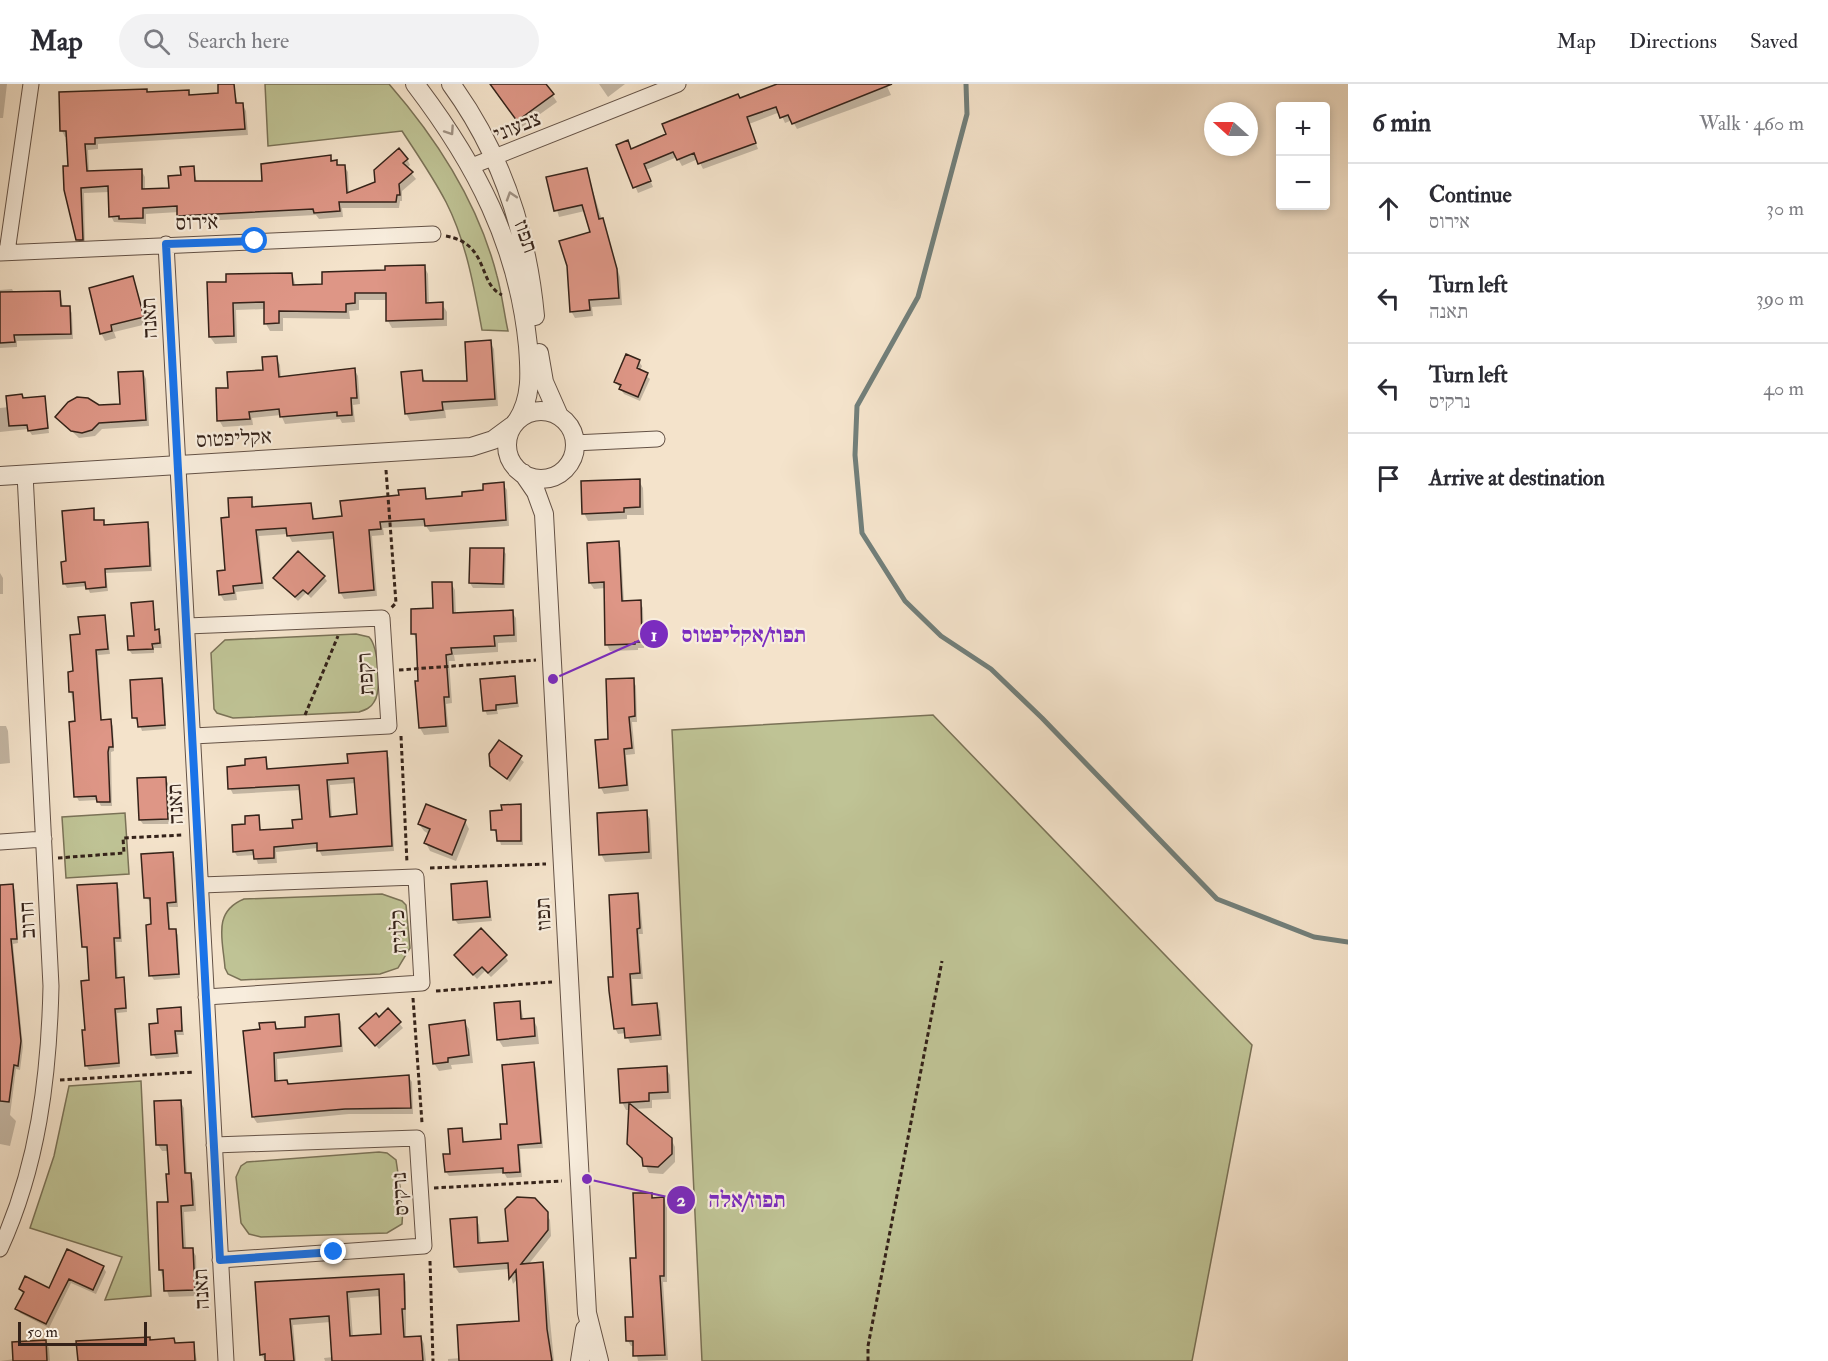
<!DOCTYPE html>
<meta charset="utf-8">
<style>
body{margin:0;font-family:"IM FELL Double Pica","Frank Ruhl Libre",serif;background:#f2f2f3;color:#2b2b33}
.controls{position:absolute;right:18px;top:18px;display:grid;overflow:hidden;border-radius:6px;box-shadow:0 3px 9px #0003}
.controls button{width:54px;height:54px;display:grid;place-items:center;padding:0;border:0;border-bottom:2px solid #e1e1e2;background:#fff;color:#2b2b33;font:30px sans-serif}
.compass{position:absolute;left:1204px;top:18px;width:54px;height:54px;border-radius:50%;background:#fff;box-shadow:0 3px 9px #0003;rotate:291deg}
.scale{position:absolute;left:18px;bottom:15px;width:129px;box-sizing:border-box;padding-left:6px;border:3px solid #342219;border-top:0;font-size:16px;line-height:21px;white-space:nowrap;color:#342219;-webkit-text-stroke:4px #f8eddd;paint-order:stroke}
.stop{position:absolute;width:18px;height:18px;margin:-14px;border:4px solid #1a73e8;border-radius:50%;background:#fff}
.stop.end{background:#1a73e8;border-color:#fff;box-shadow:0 2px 6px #0008}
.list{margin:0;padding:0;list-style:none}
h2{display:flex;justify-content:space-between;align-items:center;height:78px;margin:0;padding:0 24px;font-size:26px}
h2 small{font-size:20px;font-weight:400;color:#7c7c81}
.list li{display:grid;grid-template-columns:39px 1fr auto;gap:18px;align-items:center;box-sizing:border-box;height:90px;padding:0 24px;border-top:2px solid #e1e1e2}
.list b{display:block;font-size:22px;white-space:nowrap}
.list p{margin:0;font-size:20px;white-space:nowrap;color:#7c7c81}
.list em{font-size:20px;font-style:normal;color:#7c7c81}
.icon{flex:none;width:33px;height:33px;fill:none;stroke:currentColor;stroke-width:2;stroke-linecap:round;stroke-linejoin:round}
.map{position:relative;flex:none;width:1348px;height:1277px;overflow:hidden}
header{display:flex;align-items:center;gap:36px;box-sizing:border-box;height:84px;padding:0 30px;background:#fff;border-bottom:2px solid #e1e1e2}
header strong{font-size:28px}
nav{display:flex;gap:33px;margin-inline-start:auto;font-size:21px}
.search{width:420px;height:54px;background:#f2f2f3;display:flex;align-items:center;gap:15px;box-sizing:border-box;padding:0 21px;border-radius:33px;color:#7c7c81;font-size:22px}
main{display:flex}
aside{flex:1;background:#fff}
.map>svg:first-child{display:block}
.green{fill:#bfc395;stroke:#7a7257;stroke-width:1.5}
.shadow{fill:#0003;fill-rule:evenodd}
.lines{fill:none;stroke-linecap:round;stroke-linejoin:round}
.stream{stroke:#727f7a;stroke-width:5}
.building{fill:#de9686;stroke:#342219;stroke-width:1.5;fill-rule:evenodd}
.minor-casing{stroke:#645246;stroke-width:17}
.tertiary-casing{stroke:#645246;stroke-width:20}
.path{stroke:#342219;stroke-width:3;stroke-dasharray:4.5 3;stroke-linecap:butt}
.minor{stroke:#f8eddd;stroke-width:15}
.tertiary{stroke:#f8eddd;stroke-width:18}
.oneway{stroke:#a09285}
.route{stroke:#1a73e8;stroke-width:8}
.labels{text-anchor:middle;stroke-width:4.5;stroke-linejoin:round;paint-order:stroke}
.street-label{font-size:21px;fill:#342219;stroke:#f8eddd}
.leader{fill:none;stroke:#7b2cbf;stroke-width:2}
.callout-dot{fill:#7b2cbf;stroke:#f8eddd;stroke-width:2}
.mark-label{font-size:18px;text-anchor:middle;font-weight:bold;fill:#fff}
.callout-label{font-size:22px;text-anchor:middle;font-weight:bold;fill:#7b2cbf;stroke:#f8eddd;stroke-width:4.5;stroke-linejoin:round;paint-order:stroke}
</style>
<header>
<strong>Map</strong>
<div class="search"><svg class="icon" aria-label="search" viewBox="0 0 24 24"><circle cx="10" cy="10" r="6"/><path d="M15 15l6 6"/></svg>Search here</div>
<nav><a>Map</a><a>Directions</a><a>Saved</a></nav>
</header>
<main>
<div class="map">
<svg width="1348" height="1277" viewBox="0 0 1348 1277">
<rect width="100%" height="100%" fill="#f4e3cb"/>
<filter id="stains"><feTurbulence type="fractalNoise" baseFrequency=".00333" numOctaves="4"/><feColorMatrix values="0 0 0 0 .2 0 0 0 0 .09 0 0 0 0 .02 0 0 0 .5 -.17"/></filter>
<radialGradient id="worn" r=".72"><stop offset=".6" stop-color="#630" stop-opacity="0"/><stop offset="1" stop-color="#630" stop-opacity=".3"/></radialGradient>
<path class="green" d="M265 0H389C437 55 479 121 497 192 502 210 504 229 508 247L482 246C474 203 466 157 446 118 433 93 417 70 402 47L268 62Z
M356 550 369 553C378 562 382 607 374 618 371 624 365 626 359 628L233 634 217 629 214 625 211 569 225 556Z
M933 631 1252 961 1192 1277H702L672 646Z
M125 729 129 790 66 794 62 733Z
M382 810 402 817 406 821 410 864 398 884 380 890 241 896 228 890 225 884C223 856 212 828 244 815Z
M141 997 151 1212 105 1216 122 1173 30 1144 54 1072 69 1002Z
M379 1068 387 1069 396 1076 403 1123 402 1140 387 1149 261 1153 249 1150 241 1139 236 1093 241 1082 247 1078Z"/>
<path class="shadow" d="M0 0H7L3 34H0Z
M545 0 557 18 522 43 495 7Z
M599 0H625L608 13Z
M775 0H886L891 11 797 45 792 36 785 39 780 28 749 40 758 65 703 85 698 75 682 82 677 73 646 86 653 103 638 109 618 62 632 66 740 16 776 2Z
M233 1 238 21 242 20 246 27 248 51 98 60V65L88 66 89 88 141 86 145 93V106H171L193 84 197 98H264L330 73 339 83 344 82 348 88 349 109 377 99 407 75 410 81 407 84 416 95 402 107V117H400L399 124H342L343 133 319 135 316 131 182 138 179 128 146 130V140L114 138 111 132 110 108 84 109 85 161 81 162 78 155 68 53H65L62 47 146 6 148 10 188 8 191 12 220 10Z
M586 85 620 193 622 221 592 223 593 232 575 234 571 227 592 149 585 127 559 133 548 94Z
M424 182 428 190 429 221 442 220 447 228V242L392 244 388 237 387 216H359V226L349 227 350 235 283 234V247H270L266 240 265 225 236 226 237 259 215 260 210 253 227 199 292 190 296 202 324 201Z
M133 194 147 240 114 248 116 254 105 257 101 249Z
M12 205 14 209 60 208 63 223H69L72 229 73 255 17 257V263L0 264V206Z
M490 258 494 265 498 322 445 326 446 334 410 337 406 329 421 288 426 299 469 298Z
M276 274 280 281 281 294 354 285 358 292 360 320 353 321 355 338 342 339 340 335 285 340 281 331 252 334 253 341 223 343 219 336 229 305 265 287Z
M639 278 642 282 640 287 650 295 640 317 624 310 616 298Z
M143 288 146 295 149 342 102 345 95 352 79 354 57 333 98 322 121 321Z
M44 313 49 349 32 351 28 345 0 348V324L9 323 8 314Z
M639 397 643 404 644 431H627V435L588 437 584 429Z
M503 400 507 406 509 442 430 448 426 442 383 444 384 451 372 452 377 512 344 515 340 508 335 455 292 458 288 450 259 452 264 505 236 508 237 516 224 517 220 510 226 487 231 435 251 415 255 425 311 421 315 436 343 433 424 405 428 416 464 413Z
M93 426 96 438 103 437 106 442 147 440 150 445 152 487 106 489 108 507 90 509 87 502 67 504 64 499 68 479Z
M618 458 621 464 624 518H640L643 524 644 564H638V566L610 567 607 561 606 504 594 505 590 499Z
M503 466 506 470 505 504H473L470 499Z
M0 489 3 494V510H0Z
M324 493 327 497 311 514 306 509 298 517 275 494Z
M451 499 455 506 456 531 512 528 516 534 517 558 498 559V568L454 571 455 577H449L452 619 446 620 449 649 424 651 420 644 417 556 413 549 434 525Z
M152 519 156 547 161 552 162 564H154V569L132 570 129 566Z
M105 532 110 570 98 571 102 637H110L113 642 114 667 111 668 112 722H101L98 716 79 717 76 712V639L71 608 81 552Z
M514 594 519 623 497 626 498 630 487 631 485 626Z
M161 595 164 600 166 645 142 647 139 638 134 634Z
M633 596 636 602 637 638H632L635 670 626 671 629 707 604 710 601 704 610 657Z
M0 642H6L8 647 10 679 0 680Z
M499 658 524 678 510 698 491 682Z
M386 669 389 674 394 767 322 772 318 764 276 768 277 779 258 780 255 771 237 772 234 767 247 741 258 733 261 747 295 745 303 737 301 706 233 710 230 704 247 683 265 675 269 686 350 680ZM356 699 358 732 332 734 330 701Z
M165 694 168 699 169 740H143L140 736Z
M520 722 522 726 523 761H501L498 750 492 745 503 728Z
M646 728 650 735 652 775 605 778 601 770Z
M465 737 469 745 456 777 430 767 426 759 429 750 424 747 419 740Z
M172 769 175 774 178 823H169L170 847 175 846 178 851 180 894 154 896 151 891V818L146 814Z
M486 799 492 837 458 840 455 836Z
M116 800 119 805 122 858H116L118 895H123L125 899 127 928 117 929 120 983 89 986 86 981 91 898 89 867 84 863Z
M12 801 15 806 18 859 13 860 23 963 20 986 16 985 10 1031 16 1037 10 1062 0 1060V802Z
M637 811 640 817 643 850H639L643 895H632L634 923 657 921 660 927 662 956 630 959 626 949 618 950 615 944Z
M455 871 505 872 508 877 491 893 485 887 477 895Z
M519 918 524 936 533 935 537 943 539 960 503 963 498 955Z
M180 925 184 951H177L179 973 156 975 153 970 159 941Z
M388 926 403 944 379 965 364 949Z
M338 932 341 938 343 968 277 975 278 999 289 1002 408 992 412 998 413 1030H349L257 1039 253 1033 261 947 274 939 278 945 307 944Z
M464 938 469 945 473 979 451 981 452 985 439 987 434 979Z
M533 979 536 984 543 1064 520 1065 522 1093 507 1094 504 1089 449 1092 446 1088 461 1046 465 1059 503 1057Z
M666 984 670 991 671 1015 652 1016V1024L634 1025 671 1055 675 1063V1078L663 1090 649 1089 644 1078 628 1060 630 1026H626L622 1018Z
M180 1017 184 1024 187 1091 190 1090 194 1097 196 1127 184 1128 186 1165H192L196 1172 197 1212 169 1213 160 1185 170 1119 169 1067H162L158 1061Z
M651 1110 654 1115 664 1114 667 1120V1198H663L668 1276 638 1277 635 1262H631L628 1257 635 1234 637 1175Z
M546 1129 550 1136 551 1152 528 1181 542 1180 545 1186 554 1277H515L520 1238 518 1194 513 1200 509 1185 459 1189 455 1183 452 1136 476 1135 479 1141 481 1160 509 1158Z
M68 1167 103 1183 106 1188 96 1210 71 1199 49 1244 20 1229 17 1225 23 1210 20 1205 50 1206Z
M403 1191 406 1198V1254L421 1253 424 1260 426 1277H325L324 1274 333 1273 331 1238 293 1241 296 1277H265L261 1270 257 1199ZM381 1212 382 1251 353 1253 350 1214Z
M174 1256 176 1261 193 1260 197 1277H79L151 1257Z
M45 1258 49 1264 50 1277H0L15 1275Z
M461 1274 492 1277H448V1275Z"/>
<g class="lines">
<path class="stream" d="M966 0 967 30 918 213 857 322 855 371 862 449 905 517 941 552 991 585 1042 634 1217 815 1314 853 1348 858"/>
</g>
<path class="building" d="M218 0H234L236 19H243L245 45 95 54V60H85L87 87 142 85V105L169 104 168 92 181 91 180 83 194 82 195 97H262L261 80 331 71V77L337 76V81H345L347 109 375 98 374 86 399 64 408 75 403 79 413 88 399 100 400 111H397L396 118H339L340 127 314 129 313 125 177 132V122L143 124V134L119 135V132L109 133 108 102 81 104 83 156H76L64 106 63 82H68L66 47H60L59 8 147 5V8L189 6V11L218 9Z
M490 0H546L554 10 517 37Z
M777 0H892L792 40 788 31 780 34 776 23 747 33 756 59 698 80 694 69 677 76 673 68 644 80 651 97 633 104 616 61 628 56 631 65 666 50 662 40 738 10 740 14Z
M587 84 599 135 603 134 617 185 619 214 589 216 590 226 570 228 567 182 559 157 590 148 582 121 554 127 546 93Z
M425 181 426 219 443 218V235L386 237V209H355V219L346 220V228L279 227V239L264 240V218L233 219 234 252 209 253 207 198H226V190L292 189 293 201 322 200V188L385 186V182Z
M133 192 144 233 111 241 112 247 100 250 89 204Z
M60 207 61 222H70L71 250 14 251 15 258 0 259V208Z
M491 256 495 315 442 318 443 326 405 330 401 288 422 286 423 297H467L465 258Z
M626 270 640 276 637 284 648 289 638 313 619 305 621 301 614 298Z
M277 272 279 293 355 284 357 314H351L352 331 337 332V328L280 333 279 325 249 328 250 335 217 337 216 304H228L227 288 263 286 262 273Z
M143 287 146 336 99 339 92 346 82 349 71 347 55 333 68 318 77 313 88 314 99 321 120 320 118 288Z
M22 310 23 314 45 312 48 344 28 347 27 341 9 342 6 312Z
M640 395V423L624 424V428L582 430 581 397Z
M504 398 506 436 425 442 424 435 380 438 381 445 369 446 374 506 339 509 333 448 287 452 286 444 256 446 262 499 233 502 234 509 219 511 217 487 225 486 221 434 229 433 228 414 252 413V423L311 419 313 435 342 432 340 417 399 411 398 406 425 404 426 415 462 412V408L483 406V400Z
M94 424V436H104V441L148 438 150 482 105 485 106 503 86 505 85 498 63 500 61 478 66 477 62 427Z
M619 457 622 517 641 516 642 558H635V560L605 561 604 498 589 499 587 459Z
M470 464H504L503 500 469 499Z
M298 467 325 492 308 510 303 506 295 513 273 494Z
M432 498H452L453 529 513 526 514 551 494 552 495 562 451 564 452 570 446 571 449 613H444L446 642 419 644 415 597H418L416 550H411V525L433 524Z
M153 517 155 546 159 545 160 559 152 560 153 565 128 566 127 552H134L131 519Z
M105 531 108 565 96 566 101 636 111 635 113 663H109L108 668 110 718H97L96 712 74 713 69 638 75 637 73 608H69L68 588 73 587 70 551 80 550 78 533Z
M515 592 517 619 496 621V626L483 627 480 595Z
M162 594 165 641 138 643 137 634H132L130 596Z
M634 594 635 632 629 633 632 664 624 665 627 701 599 704 595 656 608 655 606 595Z
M499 656 522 672 507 695 490 682 489 670Z
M387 667 392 762 317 767V759L274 763V774L254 775 253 766 233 768 232 741 245 740V732L259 731 260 746 293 744 292 736 302 735 299 701 228 705 227 683 245 681V675L266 673 267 685 348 679 347 670ZM354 694 357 730 330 733 327 696Z
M166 693 168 735 139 736 137 694Z
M426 720 466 736 452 771 424 759 430 745 418 740Z
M521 720V757H497L496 746H491L490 727 502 726 501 721Z
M647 726 649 768 599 771 597 729Z
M173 768 176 818 167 819 169 845H176L179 890 149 892 146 841 151 840 150 814H144L141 770Z
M487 797 490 833 453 836 451 800Z
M117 799 120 854H114L116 894 124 893 126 924 115 925 119 979 85 982 82 946H85L81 897 89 896 87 863H82L77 801Z
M13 800 17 855H11L21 957 18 982 14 981 9 1018 0 1017V801Z
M638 809 640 844 637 845 640 889 630 890 632 921 657 919 660 951 625 954 624 944 614 945 609 907 608 893H613L609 811Z
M481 844 507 871 488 889 482 883 473 891 454 871Z
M520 917 521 935 534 934 535 952 497 956 494 919Z
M181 923 182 947H175L177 969 151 971 149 940 158 939 157 925Z
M388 924 401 938 375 962 359 944 376 929 379 933Z
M339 930 341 962 274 969 275 997 287 996 288 1000 409 991 411 1024 345 1025 252 1033 243 947 260 945 259 939 275 938 276 945 305 943V933Z
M465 936 469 971 448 974V978L433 980 429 941Z
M534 978 541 1059 518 1061 520 1088 503 1089V1084L445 1088 443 1070H450L448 1045 462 1044 463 1058 501 1055 500 1040H507L502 981Z
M667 982 668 1008 649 1009V1017L620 1019 618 985Z
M181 1016 185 1089H191L193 1121 181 1122 183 1164H193L195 1206 164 1207 163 1186H159L157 1118H168L166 1090H169L167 1061H156L154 1017Z
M629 1019 672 1054V1070L658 1083 643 1082 642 1074 627 1060Z
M633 1109H652V1114L664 1113V1192H660L665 1271 633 1272V1257H626L625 1233H633L630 1174H636Z
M517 1113 535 1114 548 1128V1146L521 1180 543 1178 547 1245 552 1277H459L457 1241 519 1237 516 1186 509 1195 508 1179 454 1183 450 1135 477 1133 478 1159 508 1157 505 1125Z
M67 1165 104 1182 93 1206 69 1195 46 1240 15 1225 24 1208 19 1205 25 1192 49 1204Z
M404 1190 405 1225H402L404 1253 421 1252 423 1277H332L329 1232 290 1235 294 1277H265V1270L260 1271 255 1198ZM379 1205 381 1250 350 1252 347 1208Z
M150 1253V1256L174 1254 175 1259 194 1258 195 1277H78L76 1257Z
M46 1256 47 1277H13L12 1258Z"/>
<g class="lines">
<defs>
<path id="minor" d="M472 82 678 0
M166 160 226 1277
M7 168 31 0
M0 169 433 150
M574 359 657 355
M187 542 382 534 389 642 193 652
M0 758 44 755
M201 801 416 793 422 899 206 913
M214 1061 417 1054 424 1162 220 1176
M0 1165C38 1082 49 993 51 902L25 390"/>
<path id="tertiary" d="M415 0C476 80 518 160 528 262 530 288 532 314 517 337
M451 0C502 70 527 147 535 232
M539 269 544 298 559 332
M507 361a34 34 0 1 1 68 0a34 34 0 1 1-68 0Z
M523 389 536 408 544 430 587 1229 599 1277
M0 392 471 363 493 356 512 342
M580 1277 585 1245"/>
</defs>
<use href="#minor" class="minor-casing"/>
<use href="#tertiary" class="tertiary-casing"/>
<path class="path" d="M446 152C490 160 477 199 502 211
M386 386 396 519 391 524
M399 586 536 576
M305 631 338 552
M401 652 407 779
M58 774 124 769 123 754 183 751
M430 784 546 780
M436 907 552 898
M413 914 422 1039
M60 996 194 988
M434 1104 562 1097
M430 1177 433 1277
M868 1277V1262L942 877"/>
<use href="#minor" class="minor"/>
<use href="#tertiary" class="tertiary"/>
</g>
<defs><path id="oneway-chevron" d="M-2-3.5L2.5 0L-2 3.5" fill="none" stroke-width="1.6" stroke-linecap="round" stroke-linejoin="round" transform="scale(1.5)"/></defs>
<g class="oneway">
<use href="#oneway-chevron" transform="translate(450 47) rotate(56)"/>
<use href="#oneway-chevron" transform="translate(511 112) rotate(-108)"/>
</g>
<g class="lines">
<path class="route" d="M255 157 166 160 220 1176 334 1168"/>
</g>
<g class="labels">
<g class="street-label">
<text transform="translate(517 42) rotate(-22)" y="7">צבעוני</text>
<text transform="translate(197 138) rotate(-2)" y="7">אירוס</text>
<text transform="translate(526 152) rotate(71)" y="7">תפוז</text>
<text transform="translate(149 234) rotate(-93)" y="7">תאנה</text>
<text transform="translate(234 354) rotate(-3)" y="7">אקליפטוס</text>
<text transform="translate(365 590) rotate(-94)" y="7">רקפת</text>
<text transform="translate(175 720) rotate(-93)" y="7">תאנה</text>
<text transform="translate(543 830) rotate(-93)" y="7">תפוז</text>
<text transform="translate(27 836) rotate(-93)" y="7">חרוב</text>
<text transform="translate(398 848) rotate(-93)" y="7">כלנית</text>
<text transform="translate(400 1110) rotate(-94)" y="7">נרקיס</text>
<text transform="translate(201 1205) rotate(-93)" y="7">תאנה</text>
</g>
</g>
<path class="leader" d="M553 595L654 550M587 1095L681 1116"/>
<g class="callout-dot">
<circle cx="553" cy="595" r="6"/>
<circle cx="587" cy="1095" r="6"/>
<circle cx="654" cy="550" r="15"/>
<circle cx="681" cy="1116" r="15"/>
</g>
<g class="mark-label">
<text x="654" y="557">1</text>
<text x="681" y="1122">2</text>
</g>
<g class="callout-label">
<text x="744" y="558">תפוז/אקליפטוס</text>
<text x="747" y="1123">תפוז/אלה</text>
</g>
<rect width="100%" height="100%" filter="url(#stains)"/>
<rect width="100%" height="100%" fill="url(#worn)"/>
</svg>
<div class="controls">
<button>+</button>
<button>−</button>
</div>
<svg class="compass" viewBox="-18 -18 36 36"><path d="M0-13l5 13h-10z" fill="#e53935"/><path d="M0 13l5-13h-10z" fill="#7c7c81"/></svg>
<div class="scale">50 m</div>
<div class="stop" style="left:255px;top:157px"></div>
<div class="stop end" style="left:334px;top:1168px"></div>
</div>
<aside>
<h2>6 min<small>Walk · 460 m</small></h2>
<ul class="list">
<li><svg class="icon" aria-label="ahead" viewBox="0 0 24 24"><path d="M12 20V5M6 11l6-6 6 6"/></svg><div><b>Continue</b><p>אירוס</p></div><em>30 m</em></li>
<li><svg class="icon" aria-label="left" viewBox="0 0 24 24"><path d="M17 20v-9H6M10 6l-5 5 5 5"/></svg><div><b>Turn left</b><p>תאנה</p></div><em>390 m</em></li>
<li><svg class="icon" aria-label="left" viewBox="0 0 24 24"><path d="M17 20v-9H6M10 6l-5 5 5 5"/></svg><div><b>Turn left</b><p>נרקיס</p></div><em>40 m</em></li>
<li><svg class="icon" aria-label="arrive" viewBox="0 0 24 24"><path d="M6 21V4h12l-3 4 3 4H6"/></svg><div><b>Arrive at destination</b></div></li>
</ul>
</aside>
</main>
